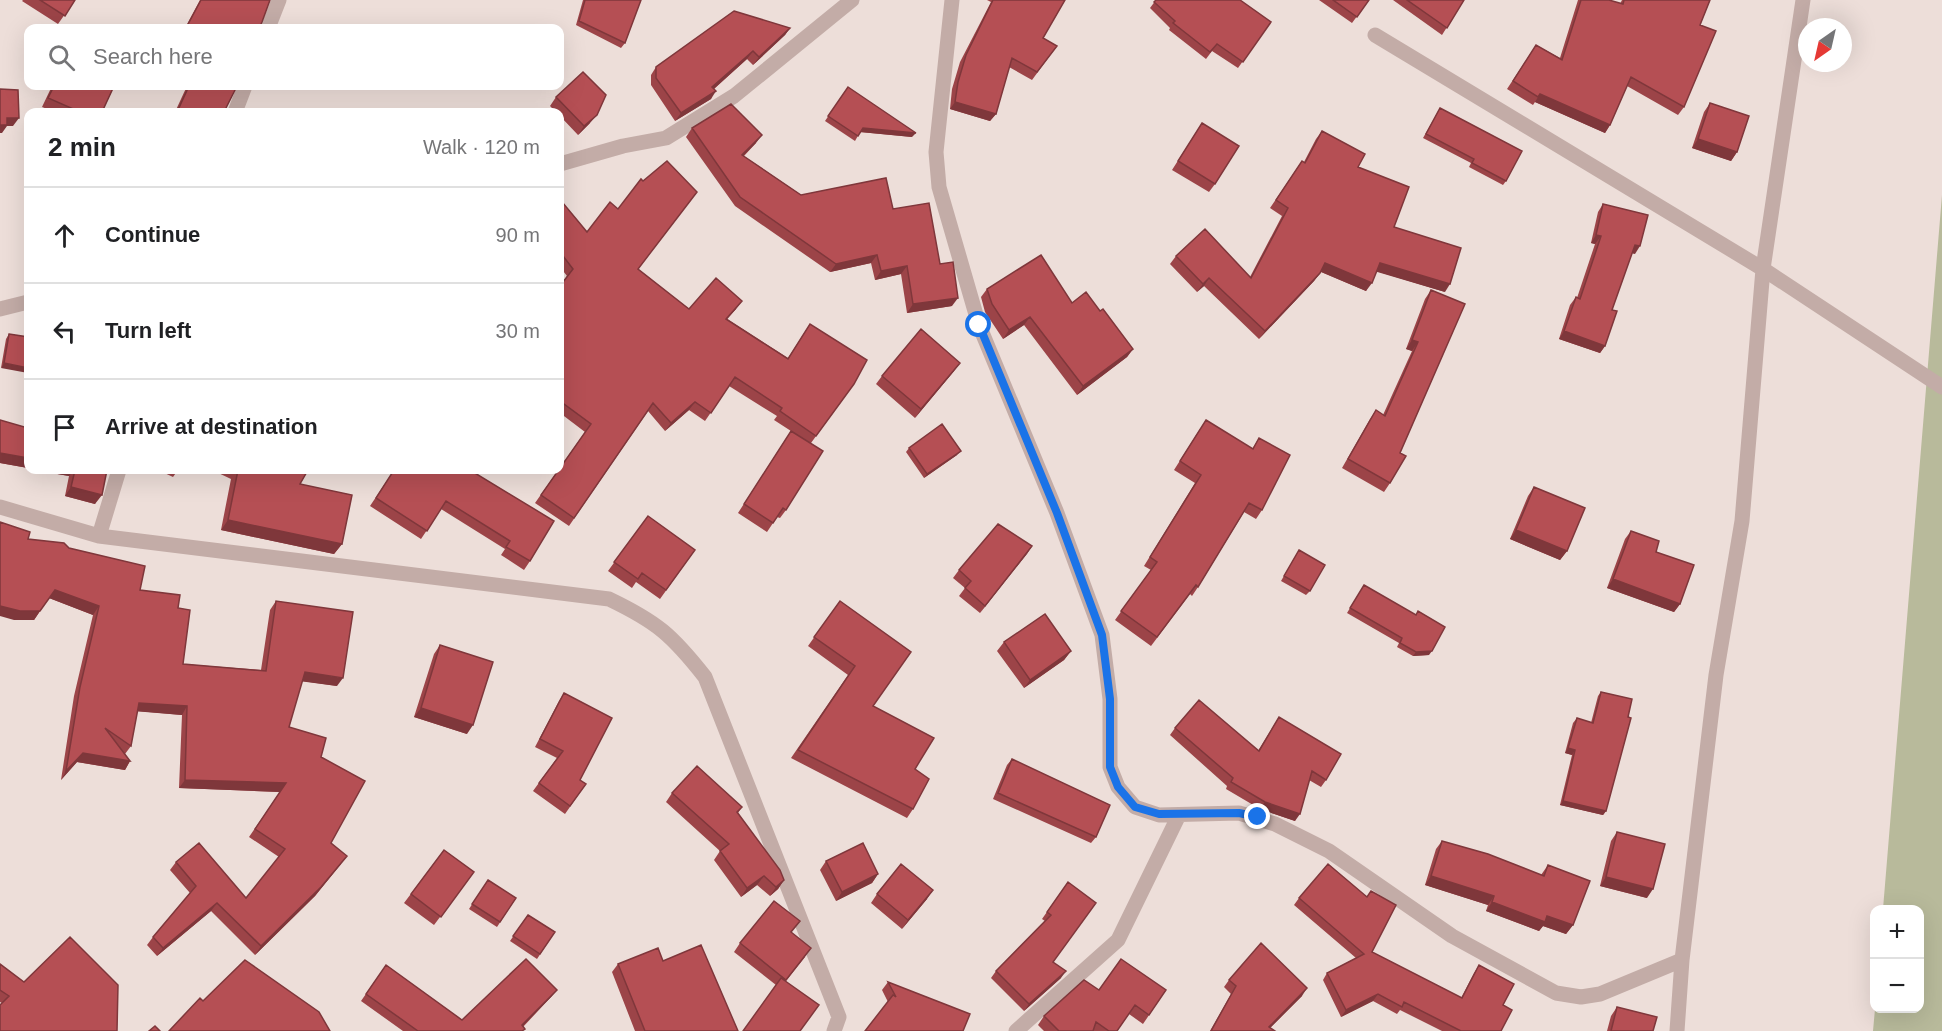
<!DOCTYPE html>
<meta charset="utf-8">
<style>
body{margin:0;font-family:Helvetica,sans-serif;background:#f6f6f6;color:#202124}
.controls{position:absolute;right:18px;bottom:18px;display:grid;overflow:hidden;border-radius:12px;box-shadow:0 6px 24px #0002}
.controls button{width:54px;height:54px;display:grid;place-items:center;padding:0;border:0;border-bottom:2px solid #e0e0e0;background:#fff;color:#202124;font:30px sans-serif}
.compass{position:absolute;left:1798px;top:18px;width:54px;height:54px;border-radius:50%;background:#fff;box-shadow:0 6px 24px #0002;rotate:214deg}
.stop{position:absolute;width:18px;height:18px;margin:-14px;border:4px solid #1a73e8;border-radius:50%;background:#fff}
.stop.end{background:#1a73e8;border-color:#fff;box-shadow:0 2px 6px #0008}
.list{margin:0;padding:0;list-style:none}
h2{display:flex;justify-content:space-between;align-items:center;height:78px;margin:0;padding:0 24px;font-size:26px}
h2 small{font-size:20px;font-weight:400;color:#757577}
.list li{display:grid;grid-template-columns:39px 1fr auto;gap:18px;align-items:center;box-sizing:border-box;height:96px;padding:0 24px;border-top:2px solid #e0e0e0}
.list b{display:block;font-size:22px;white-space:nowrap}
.list em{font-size:20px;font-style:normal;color:#757577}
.icon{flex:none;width:33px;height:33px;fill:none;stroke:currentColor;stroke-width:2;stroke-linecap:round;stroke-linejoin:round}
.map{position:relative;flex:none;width:1942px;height:1031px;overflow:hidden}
.search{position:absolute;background:#fff;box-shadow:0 6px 24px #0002;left:24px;top:24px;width:540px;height:66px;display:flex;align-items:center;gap:15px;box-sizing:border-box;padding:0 21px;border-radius:12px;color:#757577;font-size:22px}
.panel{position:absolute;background:#fff;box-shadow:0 6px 24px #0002;left:24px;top:108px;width:540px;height:366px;border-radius:12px}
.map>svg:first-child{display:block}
.green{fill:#b8ba9b}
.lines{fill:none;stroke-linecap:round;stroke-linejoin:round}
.minor{stroke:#c3aca7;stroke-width:15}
.wall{fill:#9c4448}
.shaded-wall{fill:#7f373b}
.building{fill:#b54f54;stroke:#7f373b;stroke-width:1.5}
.route{stroke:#1a73e8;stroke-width:8}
</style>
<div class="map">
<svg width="1942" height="1031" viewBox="0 0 1942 1031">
<rect width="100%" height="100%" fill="#edded9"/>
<path class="green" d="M1942 195V1031H1873L1875 1009 1920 1008V910L1883 909Z"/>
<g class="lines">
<path class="minor" d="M952 0 936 152 939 187 979 325 1057 513 1102 635 1110 699V767L1118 787 1135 807 1159 815 1239 813 1275 824 1329 851 1452 936 1556 993 1581 997 1600 994 1682 960
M268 28 279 0
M1375 35 1763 269 1942 387
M235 112 245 86
M560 164 623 146 666 138 734 96 852 0
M0 309 28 302
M0 507 99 536 609 599C657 622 672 635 705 677L839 1017 834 1031
M99 536 119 470
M1016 1031 1118 940 1179 815
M1677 1031 1682 960 1716 675 1742 521 1763 269 1803 0"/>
</g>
<path class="wall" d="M23 0H75L58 24 22 1Z
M200 0H270L259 28H185Z
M583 0H641L625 43 621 48 576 25Z
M987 0H1065L1043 38 1057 46 1032 80 1009 67 996 114 990 121 950 109 952 89 960 62 991 2Z
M1156 0 1271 22 1238 68 1212 51 1206 59 1169 30 1170 28 1150 8Z
M1319 0H1369L1352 23Z
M1393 0H1464L1442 35Z
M1578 0H1609L1620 4 1622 0H1710L1700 25 1684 107 1678 115 1627 86 1610 125 1605 133 1535 102 1533 105 1507 89 1536 45 1560 58Z
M790 28 785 35 753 65 747 59 714 89 711 99 675 121 651 85V75L656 67Z
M52 86H114L102 112H55L42 107Z
M187 86H237L225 110 231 112H175Z
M848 87 912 137 860 132 855 141 825 121Z
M556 97 590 123 578 135 560 116V112H556L550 106Z
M1710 103 1737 152 1731 161 1692 148 1704 112Z
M1440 108 1506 181 1503 185 1469 167 1471 163 1423 138Z
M1202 123 1215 184 1209 192 1172 170Z
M692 128 756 143 744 156 801 195 893 209 940 264 952 306 907 313 901 274 875 280 871 263 830 272 735 206 686 137Z
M1322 131 1358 167 1394 227 1445 292 1376 271 1366 291 1321 272 1314 281 1259 339 1204 286 1197 292 1170 264 1176 256 1250 277 1282 216 1270 208 1302 161 1304 162 1316 139Z
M643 181 697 192 638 269 689 309H736L727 319 788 358 810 324 854 384 811 443 786 510 780 518 777 517 767 532 738 513 791 431 774 420 777 416 729 386 705 421 689 410 665 431 648 411 569 526 535 503 585 432 560 413V286L567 276 560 267V206L587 232 618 209Z
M1603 204 1635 254 1632 253 1612 310 1605 346 1600 353 1559 339 1570 305 1576 297 1577 298 1595 244 1591 243 1598 212Z
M987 289 1072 303 1100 311 1133 349 1127 357 1077 395 1024 325 1003 339 985 312 981 297Z
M1431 290 1400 453 1390 483 1384 492 1342 468 1370 419 1376 410 1383 415 1412 351 1406 349 1425 299Z
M9 334 28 337 1 368 6 339Z
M954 371 915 418 876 384 882 376Z
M28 411V468L0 463V421L25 428Z
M1200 429 1252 449 1259 438 1262 510 1256 519 1244 512 1198 587 1192 596 1190 594 1151 646 1115 620 1151 570 1144 566 1195 483 1174 470Z
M909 448 957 455 924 478 906 452Z
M34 470H107L95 504 65 496 69 476Z
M158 470H178L173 477Z
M212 470H308L300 484 342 544 334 554 221 530 231 479Z
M394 470H470L530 561 524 570 501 555 505 549 441 509 421 539 370 506Z
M1534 487 1567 551 1560 560 1510 539 1528 496Z
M648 516 695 550 660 599 636 582 632 588 608 571Z
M1631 531 1656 552 1680 604 1674 612 1607 588 1625 539Z
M28 539 69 548 140 590 178 608 183 664 261 670 270 610 276 601 337 686 302 681 289 727 321 757 331 843 341 864 315 896 255 955 211 911 157 956 147 945 153 937 190 893 170 870 176 862 246 898 279 857 249 837 280 792 179 788 182 715 137 711 131 746 125 754 130 761 125 770 77 762 61 780 74 696 93 615 49 598 34 620H14Z
M1032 546 980 613 959 596 965 588 953 578 959 570Z
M1299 550 1310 591 1306 595 1281 581Z
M1361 590 1415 615 1429 655 1413 656 1397 647 1399 643 1347 613Z
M840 601 873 706 915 769 913 809 907 818 791 758 848 675 808 646Z
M1004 642 1071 651 1064 660 1024 688 997 651Z
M440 645 467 734 414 717 434 654Z
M1601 692 1606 811 1603 815 1560 805 1572 755 1565 753 1573 723 1577 718 1591 723 1598 696Z
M564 693 580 780 586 784 565 814 533 791 557 758 535 747 559 701Z
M1279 717 1326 780 1321 787 1309 780 1295 821 1260 809 1226 789 1227 786 1170 735 1175 728 1258 751Z
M1012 759 1096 837 1091 843 993 799 1007 765Z
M672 793 742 807 738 813 784 880 778 889 770 896 757 885 741 897 714 860 720 851 666 802Z
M1617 832 1647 898 1600 886 1611 841Z
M1442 841 1541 875 1548 865 1573 925 1566 934 1543 926 1539 931 1486 911 1488 905 1425 885 1436 849Z
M444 850 474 872 434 925 404 903Z
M826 861 878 874 872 883 836 901 820 870Z
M488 880 516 898 497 927 469 909Z
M1068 882 1053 962 1061 978 1024 1011 991 978 996 971 1045 921 1042 919Z
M1371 891 1372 952 1461 998 1474 973 1479 965 1503 1005 1501 1031H1442L1400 1010 1397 1014 1373 1001 1341 1017 1323 980 1327 973 1356 958 1294 905 1299 898 1367 897Z
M877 894 927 899 902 929 871 903Z
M528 915 555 932 537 959 510 941Z
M791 932 805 957 786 981 776 985 734 952 740 943Z
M663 961 738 1031H635L612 972 618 964Z
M0 964 24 982 2 1003 0 1002Z
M386 965 462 1020 557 990 551 997 523 1027V1031H403L361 1001Z
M1229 980 1302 996 1270 1028 1275 1031H1210L1231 994 1224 987Z
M888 982 963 1031 888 1002 882 990Z
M1099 990H1166L1143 1024 1129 1014 1117 1031H1044L1038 1025 1044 1016Z
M1617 1007 1653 1031H1607L1611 1016Z"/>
<path class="shaded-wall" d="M790 28 785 35 753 65 759 57Z
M753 51 747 59 707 95 712 87Z
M716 91 711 99 675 121 681 113Z
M1540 94 1610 125 1605 133 1535 102Z
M955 102 996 114 990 121 950 109Z
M597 115 590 123 578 135 584 126Z
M7 118H19L13 126H7L2 133H0V125Z
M863 128 916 133 912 137 860 132Z
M762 135 756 143 736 163 742 155Z
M1698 139 1737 152 1731 161 1692 148Z
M1596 235 1601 236 1595 244 1591 243Z
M1635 245 1640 246 1635 254 1629 252Z
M877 255 871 263 830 272 836 264Z
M1325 263 1372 283 1366 291 1319 271Z
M1380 263 1450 284 1445 292 1374 271Z
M907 266 901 274 875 280 881 271Z
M1320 273 1314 281 1259 339 1265 331Z
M1209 278 1204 286 1197 292 1203 284Z
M958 298 952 306 907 313 913 304Z
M742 301 736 309 720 327 726 319Z
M1030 317 1024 325 1003 339 1009 330Z
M1564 331 1605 346 1600 353 1559 339Z
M1412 340 1418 342 1412 351 1406 349Z
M1133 349 1127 357 1077 395 1083 386Z
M4 363 28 368V373L1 368Z
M960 363 954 371 915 418 921 409Z
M695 402 689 410 665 431 671 423Z
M961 451 957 455 924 478 927 474Z
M0 453 28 458V468L0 463Z
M34 470H74L69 476Z
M71 487 102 495 95 504 65 496Z
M228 520 342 544 334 554 221 530Z
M1516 530 1567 551 1560 560 1510 539Z
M1032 546 1027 554 980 613 985 606Z
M1613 579 1680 604 1674 612 1607 588Z
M55 590 99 606 93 615 49 598Z
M0 606 40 611 34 620H14L0 616Z
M1071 651 1064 660 1024 688 1030 680Z
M1432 651 1429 655 1413 656 1416 652Z
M305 672 343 678 337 686 299 681Z
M139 703 187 706 182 715 133 711Z
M421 708 473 725 467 734 414 717Z
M1568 748 1575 750 1572 755 1565 753Z
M83 753 130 761 125 770 77 762 61 780 66 771Z
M185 780 286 783 280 792 179 788Z
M1563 801 1606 811 1603 815 1560 805Z
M1265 802 1300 814 1295 821 1260 809Z
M347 856 315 896 255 955 261 946Z
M878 874 872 883 836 901 842 892Z
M764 876 757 885 741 897 747 888Z
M1431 876 1494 896 1488 905 1425 885Z
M1606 877 1653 889 1647 898 1600 886Z
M784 880 778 889 770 896 776 887Z
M933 890 927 899 902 929 908 920Z
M1492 902 1547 916 1573 925 1566 934 1543 926 1539 931 1486 911Z
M217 903 211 911 157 956 163 948Z
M1066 971 1061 978 1024 1011 1029 1004Z
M1307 988 1302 996 1267 1031 1269 1027Z
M557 990 551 997 518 1031 522 1025Z
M1378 994 1373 1001 1341 1017 1346 1010Z"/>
<path class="building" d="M40 0H75L65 16Z
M201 0H270L262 22 259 28H186Z
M585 0H641L625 43 579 21Z
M993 0H1065L1043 38 1057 46 1037 72 1012 58 996 114 955 102 958 82 966 55Z
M1156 0H1240L1271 22 1243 62 1217 44 1210 52 1173 23 1175 21 1154 2Z
M1333 0H1369L1357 17Z
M1407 0H1464L1447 28Z
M1581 0H1609L1623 4 1624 0H1710L1700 25 1716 31 1684 107 1631 77 1610 125 1540 94 1538 97 1513 81 1536 45 1562 60Z
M734 11 790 28 759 57 753 51 712 87 716 91 681 113 656 78V67Z
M583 72 606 95 597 115 584 126 556 97Z
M54 86H114L102 112H80L48 98Z
M189 86H237L225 110 231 112H177Z
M848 87 916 133 863 128 858 136 828 116Z
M0 89 18 90 19 118H7V125H0Z
M1710 103 1749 116 1737 152 1698 139Z
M731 104 762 135 742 155 801 195 886 178 893 209 929 203 940 264 953 262 958 298 913 304 907 266 881 271 877 255 836 264 740 197 692 128Z
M1440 108 1522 151 1506 181 1472 163 1474 159 1426 134Z
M1202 123 1239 146 1215 184 1178 161Z
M1322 131 1365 154 1358 167 1409 187 1394 227 1461 248 1450 284 1380 263 1372 283 1325 263 1320 273 1265 331 1209 278 1203 284 1176 256 1205 229 1251 278 1288 208 1276 200 1302 161 1305 163Z
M667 161 697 192 638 269 689 309 716 278 742 301 726 319 788 359 810 324 867 360 854 384 816 436 780 411 782 408 735 377 711 413 695 402 671 423 653 403 574 518 541 495 591 424 560 401V286L573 269 560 252V206L563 203 587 232 610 202 618 209 641 179 643 181Z
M1603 204 1648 215 1640 246 1635 245 1612 310 1617 311 1605 346 1564 331 1576 297 1580 299 1601 236 1596 235Z
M1041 255 1072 303 1086 292 1100 311 1103 309 1133 349 1083 386 1030 317 1009 330 992 304 987 289Z
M1431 290 1465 304 1400 453 1406 456 1390 483 1348 459 1376 410 1385 416 1418 342 1412 340Z
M921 329 960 363 921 409 882 376Z
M9 334 28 337V368L4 363Z
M0 420 28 428V458L0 453Z
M1206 420 1253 449 1259 438 1290 455 1262 510 1249 503 1198 587 1196 585 1157 637 1121 611 1157 562 1150 557 1201 475 1180 461Z
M942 424 961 451 927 474 909 448Z
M791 431 823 451 786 510 783 508 773 523 744 504Z
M75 470H107L102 495 71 487Z
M238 470H308L300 484 352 495 342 544 228 520Z
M394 470H470L554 521 530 561 506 547 510 541 446 501 427 531 376 498Z
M1534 487 1585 508 1567 551 1516 530Z
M648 516 695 550 666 590 642 573 638 579 614 562Z
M0 522 30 532 28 539 64 543 69 548 145 566 140 590 180 595 178 608 190 610 183 664 266 671 276 601 353 612 343 678 305 672 289 727 326 738 321 757 365 781 331 843 347 856 321 887 261 946 217 903 163 948 153 937 196 886 176 862 199 843 246 898 285 849 255 829 286 783 185 780 187 706 139 703 131 746 105 728 130 761 83 753 66 771 80 687 99 606 55 590 40 611H20L0 606Z
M998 524 1032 546 985 606 965 588 971 581 959 570Z
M1631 531 1659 541 1656 552 1694 565 1680 604 1613 579Z
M1299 550 1325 565 1310 591 1284 576Z
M1364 585 1416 615 1418 611 1445 627 1432 651 1416 652 1400 643 1402 638 1350 608Z
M840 601 911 652 873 706 934 738 915 769 929 779 913 809 798 750 855 666 814 637Z
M1045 614 1071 651 1030 680 1004 642Z
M440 645 493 662 473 725 421 708Z
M1601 692 1632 699 1628 717 1631 718 1606 811 1563 801 1575 750 1568 748 1577 718 1593 723Z
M564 693 612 718 580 780 586 784 570 806 539 783 563 751 540 739Z
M1199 700 1259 751 1279 717 1341 754 1326 780 1312 771 1300 814 1265 802 1231 782 1233 778 1175 728Z
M1012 759 1110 805 1096 837 998 793Z
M697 766 742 807 737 812 780 870 784 880 776 887 764 876 747 888 720 851 729 844 672 793Z
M1617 832 1665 844 1653 889 1606 877Z
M1442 841 1488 854 1544 876 1548 865 1590 881 1573 925 1547 916 1545 922 1492 902 1494 896 1431 876Z
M863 843 878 874 842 892 826 861Z
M444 850 474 872 441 917 411 894Z
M901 864 933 890 908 920 877 894Z
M1328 864 1367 897 1371 891 1396 905 1372 952 1462 998 1479 965 1514 984 1503 1005 1512 1010 1501 1031H1461L1404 1002 1402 1007 1378 994 1346 1010 1327 973 1364 954 1299 898Z
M488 880 516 898 500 922 472 904Z
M1068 882 1096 903 1053 962 1066 971 1029 1004 996 971 1051 915 1047 912Z
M774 901 800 921 791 932 811 948 786 980 740 943Z
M528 915 555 932 540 954 513 936Z
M70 937 118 985 117 1031H0V1005L9 996 0 990V964L24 982Z
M1261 943 1307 988 1269 1027 1275 1031H1211L1236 986 1229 980Z
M701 945 738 1031H645L618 964 658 948 663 961Z
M526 959 557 990 522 1025 525 1029 522 1031H418L366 994 386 965 462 1020Z
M1121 959 1166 990 1149 1015 1135 1005 1117 1031H1109L1096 1022 1093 1031H1059L1044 1016 1084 980 1099 990Z
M245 960 319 1012 330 1031H169L200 998 203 1001Z
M781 978 819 1005 800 1031H743Z
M888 982 970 1014 963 1031H865L893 995 896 997Z
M1617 1007 1657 1017 1653 1031H1611Z
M155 1026 160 1031H149Z"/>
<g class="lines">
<path class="route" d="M979 325 1057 513 1102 635 1110 699V767L1118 787 1135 807 1159 814 1239 813 1258 817"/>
</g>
</svg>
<div class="controls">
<button>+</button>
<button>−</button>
</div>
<svg class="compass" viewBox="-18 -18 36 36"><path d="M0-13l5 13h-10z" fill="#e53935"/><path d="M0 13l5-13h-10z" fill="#757577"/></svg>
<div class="stop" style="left:979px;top:325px"></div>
<div class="stop end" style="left:1258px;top:817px"></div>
<div class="search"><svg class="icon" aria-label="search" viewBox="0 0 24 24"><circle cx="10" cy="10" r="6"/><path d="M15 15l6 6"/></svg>Search here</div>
<section class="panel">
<h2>2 min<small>Walk · 120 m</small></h2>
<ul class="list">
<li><svg class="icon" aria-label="ahead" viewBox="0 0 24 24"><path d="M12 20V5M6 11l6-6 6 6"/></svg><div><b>Continue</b></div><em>90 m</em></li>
<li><svg class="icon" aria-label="left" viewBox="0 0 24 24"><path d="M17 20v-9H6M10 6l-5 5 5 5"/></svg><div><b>Turn left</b></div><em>30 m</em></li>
<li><svg class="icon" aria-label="arrive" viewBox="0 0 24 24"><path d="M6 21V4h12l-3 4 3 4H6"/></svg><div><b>Arrive at destination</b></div></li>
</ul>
</section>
</div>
